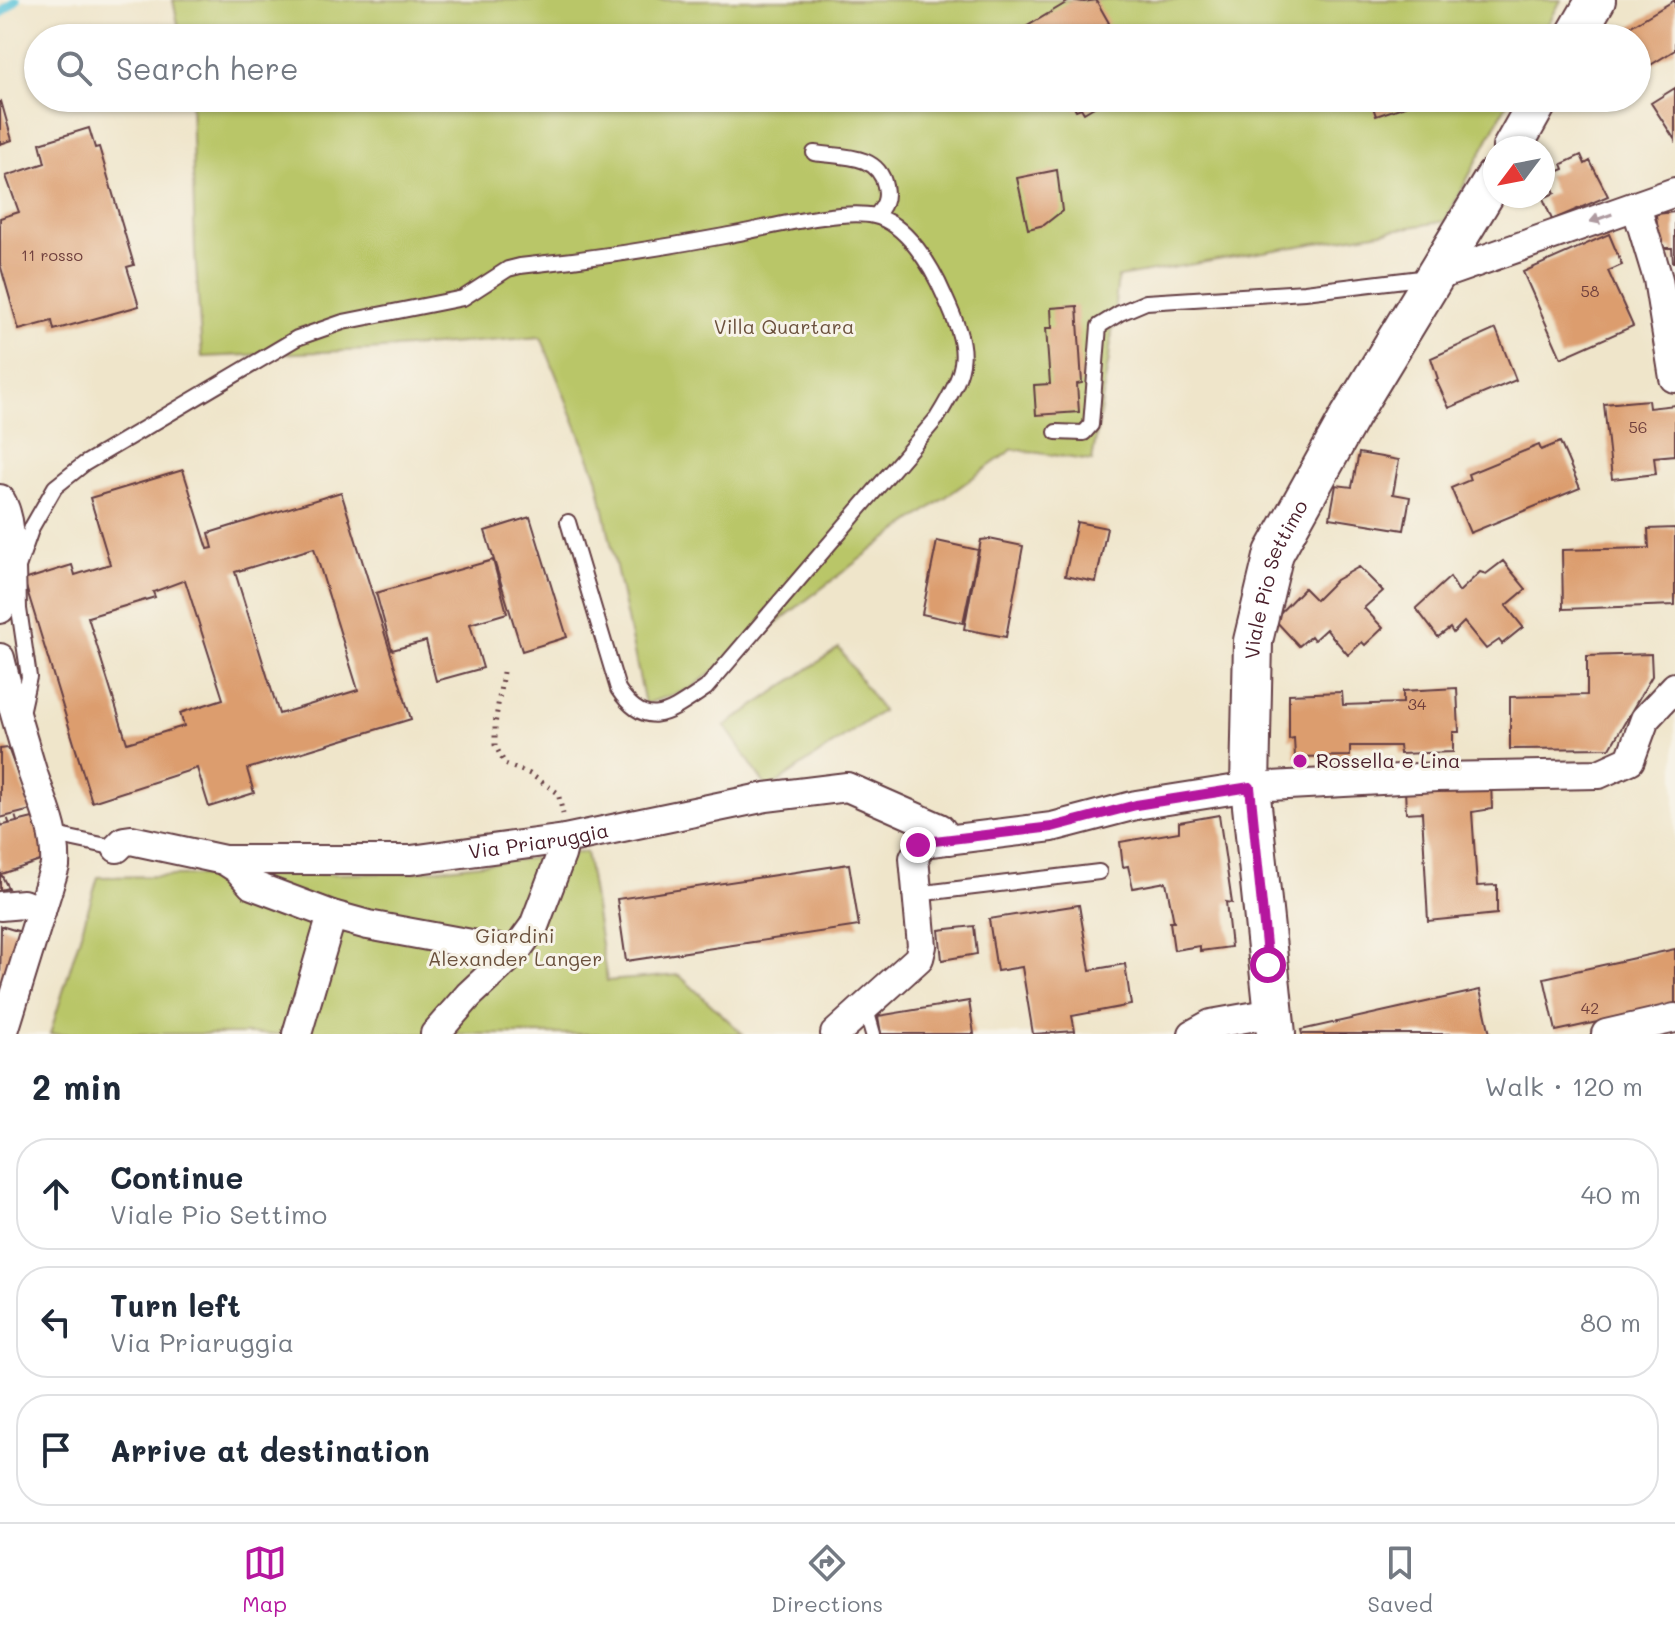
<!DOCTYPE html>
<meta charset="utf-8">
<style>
body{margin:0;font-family:Mali,sans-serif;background:#f2f2f3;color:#1f2937}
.compass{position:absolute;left:1483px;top:136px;width:72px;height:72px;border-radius:50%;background:#fff;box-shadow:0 2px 6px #0004;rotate:238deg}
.stop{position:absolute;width:24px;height:24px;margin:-18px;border:6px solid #b5179e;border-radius:50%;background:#fff}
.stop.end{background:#b5179e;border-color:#fff;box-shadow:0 2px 8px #0008}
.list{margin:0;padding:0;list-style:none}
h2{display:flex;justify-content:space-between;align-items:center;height:104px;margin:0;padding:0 32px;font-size:34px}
h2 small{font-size:26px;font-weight:400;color:#747a83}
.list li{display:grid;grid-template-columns:52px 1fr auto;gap:24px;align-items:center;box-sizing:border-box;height:112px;margin:0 16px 16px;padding:0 16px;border:2px solid #e0e1e3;border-radius:32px}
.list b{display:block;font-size:30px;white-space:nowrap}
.list p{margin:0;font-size:26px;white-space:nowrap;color:#747a83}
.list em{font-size:26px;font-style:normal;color:#747a83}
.icon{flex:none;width:44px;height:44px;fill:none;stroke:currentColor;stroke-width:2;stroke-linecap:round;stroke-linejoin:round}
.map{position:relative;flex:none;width:1675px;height:1034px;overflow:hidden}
.search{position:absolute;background:#fff;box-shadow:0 2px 6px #0004;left:24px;right:24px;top:24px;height:88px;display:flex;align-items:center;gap:20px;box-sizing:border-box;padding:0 28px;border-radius:44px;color:#747a83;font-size:30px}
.sheet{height:488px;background:#fff}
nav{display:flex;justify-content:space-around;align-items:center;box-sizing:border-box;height:112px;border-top:2px solid #e0e1e3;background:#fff;font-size:22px;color:#747a83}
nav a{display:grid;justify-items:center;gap:4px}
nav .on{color:#b5179e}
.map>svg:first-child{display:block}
.green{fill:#b9c668;stroke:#82724a;stroke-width:2}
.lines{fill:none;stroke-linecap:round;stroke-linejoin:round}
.stream{stroke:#5dc5da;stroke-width:9}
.building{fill:#dc9d6e;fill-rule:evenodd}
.lane-casing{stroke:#633d43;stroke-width:18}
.street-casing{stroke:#633d43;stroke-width:32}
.secondary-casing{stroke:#633d43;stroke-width:42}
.path{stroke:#633d43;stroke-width:5;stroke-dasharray:2 6;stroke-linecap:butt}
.lane{stroke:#fff;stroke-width:14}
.street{stroke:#fff;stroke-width:28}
.secondary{stroke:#fff;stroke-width:38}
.oneway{fill:#ae9aa0}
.route{stroke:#b5179e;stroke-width:10}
.poi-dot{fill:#b5179e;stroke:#f7f3e8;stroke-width:3}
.labels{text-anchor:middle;stroke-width:6;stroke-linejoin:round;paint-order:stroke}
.number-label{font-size:16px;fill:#6e3e3c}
.park-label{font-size:20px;fill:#6b513d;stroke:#f7f3e8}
.street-label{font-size:20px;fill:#4a1f2b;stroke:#f7f3e8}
.poi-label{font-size:20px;fill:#4a1f2b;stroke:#f7f3e8;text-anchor:start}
</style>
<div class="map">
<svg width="1675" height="1034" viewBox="0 0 1675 1034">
<rect width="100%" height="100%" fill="#f7f3e8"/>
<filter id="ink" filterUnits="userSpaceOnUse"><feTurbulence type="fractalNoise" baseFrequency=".0125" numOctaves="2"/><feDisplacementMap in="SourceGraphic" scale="16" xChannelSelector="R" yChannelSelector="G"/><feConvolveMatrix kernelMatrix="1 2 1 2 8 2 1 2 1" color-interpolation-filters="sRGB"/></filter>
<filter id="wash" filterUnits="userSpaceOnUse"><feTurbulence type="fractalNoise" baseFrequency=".006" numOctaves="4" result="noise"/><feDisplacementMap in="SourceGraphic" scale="32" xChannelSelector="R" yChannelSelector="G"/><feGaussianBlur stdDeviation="1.8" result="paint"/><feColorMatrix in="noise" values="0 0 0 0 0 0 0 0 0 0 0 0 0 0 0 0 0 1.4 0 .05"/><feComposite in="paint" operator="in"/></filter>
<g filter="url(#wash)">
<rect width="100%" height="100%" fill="#efe5ca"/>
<path class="green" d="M173 0H1561L1541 38H181Z
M191 98H1510L1445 221 1118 277 1109 358 1092 461 1013 449 877 546 690 689 645 704 597 477 541 337 368 350 202 357 195 251Z
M839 648 882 711 768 789 725 726Z
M586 852 607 981 679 975 743 1034H50L98 877 403 873Z"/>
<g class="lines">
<path class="stream" d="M0 14 16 0"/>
</g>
<g id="blocks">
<path class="building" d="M1071 0 1084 2 1096 0 1109 23 1099 29 1105 38H1021L1029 33 1026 27Z
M1675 0V50L1639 72 1637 38H1618L1616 35Z
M1675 88V140L1651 103Z
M1069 98H1109L1084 113 1081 108 1076 110Z
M1370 98H1403L1406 106 1376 116Z
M1 101 12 140 0 144V102Z
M89 128 95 148 99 147 134 265 127 267 139 306 54 330 52 321 19 330 0 264V218L19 212 6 176 45 163 40 143Z
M1581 155 1585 164 1590 161 1608 196 1552 220 1543 198 1555 193 1547 176 1564 169 1562 164Z
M1057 170 1062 211 1044 225 1028 229 1017 178Z
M1675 212V262H1673L1672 248H1659L1656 214Z
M1609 234 1622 265 1608 271 1633 326 1561 358 1523 272Z
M1077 306 1082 383 1077 384 1079 412 1036 415 1034 385 1050 384 1046 328H1052L1051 308Z
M1496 329 1516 380 1449 408 1436 380 1438 379 1431 358Z
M1648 400 1649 408 1675 405V455L1654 457 1656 474 1612 479 1604 404Z
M1560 442 1580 488 1470 533 1451 488 1470 480 1468 474 1539 445 1541 450Z
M1359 453 1399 460 1393 494 1410 497 1404 530 1330 518 1336 485 1352 487Z
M183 470 208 549 213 548 209 533 341 492 411 719 247 769 254 793 209 807 197 768 92 802 24 580 72 565 75 575 110 564 90 498ZM314 548 358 690 279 714 235 572ZM185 580 223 699 180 713 184 726 127 743 88 617 155 597 153 592Z
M530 517 567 637 522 651 485 531Z
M1077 522 1107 528 1096 582 1065 576Z
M1675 528V605L1563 609 1562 550 1649 548 1648 529Z
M989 539 1023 546 1006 637 964 629 981 540Z
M937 541 978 550 963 623 922 614Z
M493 560 507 613 470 624 483 668 436 681 426 641 392 650 376 593Z
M1503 561 1526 589 1506 606 1523 627 1502 644 1499 640 1486 649 1464 622 1453 633 1450 628 1438 637 1416 608 1450 577 1459 592 1480 572 1486 574Z
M1359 567 1383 591 1364 608 1383 628 1365 645 1362 642 1348 655 1326 629 1314 640 1311 636 1299 646 1274 619 1304 588 1316 600 1336 580Z
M1651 654 1652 676 1610 748 1510 749V697L1587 695V656Z
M1457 688 1459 732H1453V752L1400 754 1399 746H1350V756L1295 757 1294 738 1289 739V694L1342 692 1343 705 1403 703V691Z
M8 748 31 810 0 818V749Z
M1491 782 1492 809 1472 812 1477 886 1497 885V914L1428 921 1422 812 1406 813 1405 788Z
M1219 815 1232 903 1226 902 1231 947 1200 951V946L1174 950 1170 922H1174L1166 882 1133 888 1128 866 1123 867 1120 842 1179 832V822Z
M37 817 46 859 1 874 8 888 0 890V826Z
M849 864 859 926 626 961 617 899Z
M1079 905 1090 970 1125 964 1131 1005 1072 1016 1075 1031 1033 1034 1022 967 997 971 989 919Z
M1 926 24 933 5 992 0 990Z
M974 926 977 954 942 960 939 930Z
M1675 949V1005L1556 1031 1544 978Z
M1480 990 1490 1034H1302L1301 1030Z
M969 1001 974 1034H881L878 1016Z"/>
</g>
</g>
<g filter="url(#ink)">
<use href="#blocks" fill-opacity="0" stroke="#633d43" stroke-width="2"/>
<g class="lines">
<defs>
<path id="lane" d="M814 153C840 157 879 153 885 186 888 199 884 207 875 216
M1056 432 1084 433 1091 425 1099 326 1120 313 1146 302 1305 292 1429 277
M21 713 29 677 19 609 18 567 32 527 55 487 84 464 297 338 343 322 463 298 508 269 520 266C588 259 656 249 724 236 759 230 841 208 874 216 906 223 932 267 944 295 970 352 970 364 937 418L706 688C670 712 647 733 618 689L568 522
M55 835 121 849
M916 894 1099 872
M865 1006 873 1034"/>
<g id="street">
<path d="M1636 206 1658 279 1674 378"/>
<path d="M1437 276 1675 192"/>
<path d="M0 499C19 531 5 575 0 609"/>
<path d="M0 658C9 696 21 734 32 771 43 804 57 831 55 866L3 1034"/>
<path id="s1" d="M117 848 124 841 131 840 224 860H411L565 839 766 797 847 787 940 828 949 840"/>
<path d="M224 860 238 869 252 885 332 915 368 925 515 952"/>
<path d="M0 906 23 904 41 911"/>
<path d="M297 1034 332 915"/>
<path d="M435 1034 469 995 515 952 534 926 561 855 565 839"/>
<path d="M835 1034 919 958 922 946 914 858 922 843 1052 827 1136 805 1250 787 1437 777 1599 774 1630 760 1645 719 1675 687"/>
<path d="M1193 1034 1211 1024 1273 1013"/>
<path d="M1606 1034 1675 1018"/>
</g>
<g id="secondary">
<path d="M1574 38 1596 0"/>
<path d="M1512 148 1540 98"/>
<path id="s2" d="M1276 1034 1250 787 1253 641 1274 553 1350 416 1495 177"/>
</g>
</defs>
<use href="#lane" class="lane-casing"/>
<use href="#street" class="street-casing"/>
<use href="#secondary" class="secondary-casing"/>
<path class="path" d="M503 672 495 725V745L505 764 530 774 558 793 563 814
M0 824 22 817"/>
<use href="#lane" class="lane"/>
<use href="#street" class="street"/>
<use href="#secondary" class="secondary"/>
</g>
<defs><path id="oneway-solid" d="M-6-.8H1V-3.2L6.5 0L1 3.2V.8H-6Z" transform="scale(2)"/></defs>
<use class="oneway" href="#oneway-solid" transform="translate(1601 218) rotate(161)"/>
</g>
<g class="lines" filter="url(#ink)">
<path class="route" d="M918 845 926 842 1052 827 1136 805 1250 787 1268 965"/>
</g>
<circle class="poi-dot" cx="1300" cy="761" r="8"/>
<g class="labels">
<g class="number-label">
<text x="52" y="261">11 rosso</text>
<text x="1590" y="297">58</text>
<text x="1638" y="433">56</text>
<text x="1417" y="710">34</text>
<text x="1590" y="1014">42</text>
</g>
<g class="park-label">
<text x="784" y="334">Villa Quartara</text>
<text x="515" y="943">Giardini<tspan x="515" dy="23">Alexander Langer</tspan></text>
</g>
<g class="street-label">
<text dy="7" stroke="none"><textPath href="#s2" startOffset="460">Viale Pio Settimo</textPath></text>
<text dy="7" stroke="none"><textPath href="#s1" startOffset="428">Via Priaruggia</textPath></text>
</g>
<g class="poi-label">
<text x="1316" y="768">Rossella e Lina</text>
</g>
</g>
</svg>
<svg class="compass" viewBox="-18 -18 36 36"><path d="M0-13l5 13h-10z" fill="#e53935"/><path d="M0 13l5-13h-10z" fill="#747a83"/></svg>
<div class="stop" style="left:1268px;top:965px"></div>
<div class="stop end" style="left:918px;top:845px"></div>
<div class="search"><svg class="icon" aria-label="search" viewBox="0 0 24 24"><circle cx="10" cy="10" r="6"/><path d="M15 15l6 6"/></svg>Search here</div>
</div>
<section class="sheet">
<h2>2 min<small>Walk · 120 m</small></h2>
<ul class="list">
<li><svg class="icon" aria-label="ahead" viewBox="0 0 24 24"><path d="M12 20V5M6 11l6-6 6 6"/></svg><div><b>Continue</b><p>Viale Pio Settimo</p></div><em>40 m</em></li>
<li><svg class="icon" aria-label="left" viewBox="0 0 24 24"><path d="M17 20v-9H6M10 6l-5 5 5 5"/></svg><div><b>Turn left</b><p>Via Priaruggia</p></div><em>80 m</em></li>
<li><svg class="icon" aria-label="arrive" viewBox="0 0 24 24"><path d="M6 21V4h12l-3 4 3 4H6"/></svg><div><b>Arrive at destination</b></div></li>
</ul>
</section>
<nav>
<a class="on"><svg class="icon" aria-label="map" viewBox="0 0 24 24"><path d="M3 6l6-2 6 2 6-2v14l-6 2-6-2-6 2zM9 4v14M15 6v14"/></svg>Map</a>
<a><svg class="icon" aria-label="directions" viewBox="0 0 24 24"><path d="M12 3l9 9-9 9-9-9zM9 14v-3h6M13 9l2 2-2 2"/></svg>Directions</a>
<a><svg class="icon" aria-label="saved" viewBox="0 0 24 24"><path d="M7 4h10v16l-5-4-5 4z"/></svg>Saved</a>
</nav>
